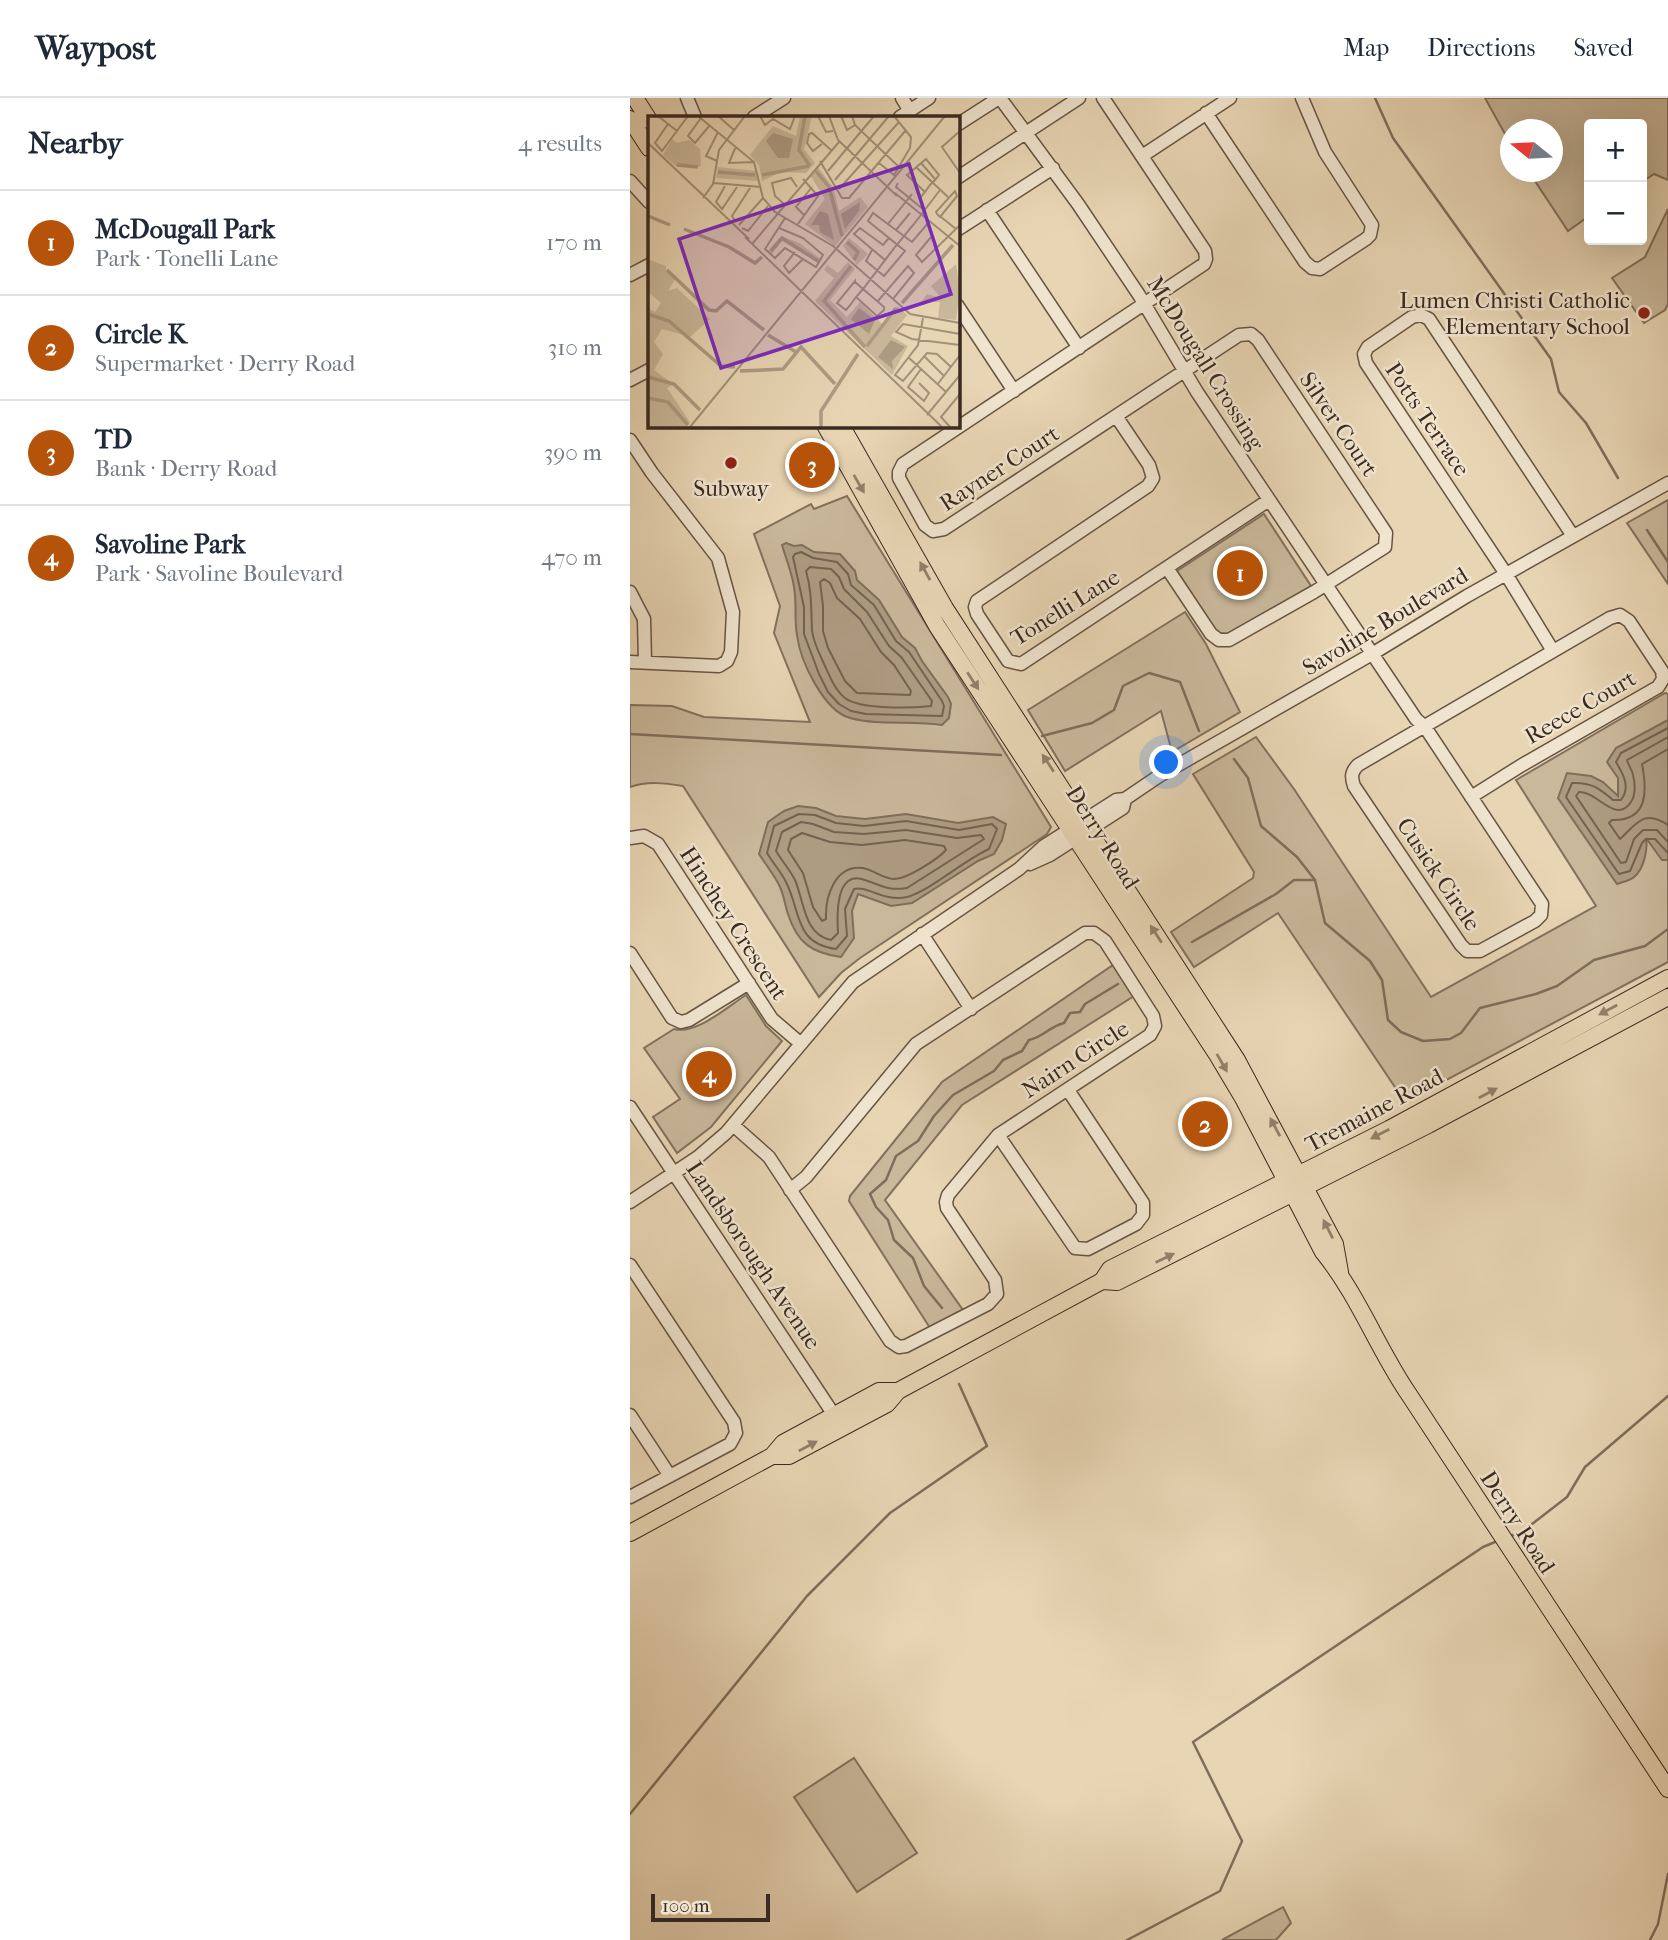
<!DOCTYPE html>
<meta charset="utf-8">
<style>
body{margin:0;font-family:"IM FELL French Canon",serif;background:#f6f6f7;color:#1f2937}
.controls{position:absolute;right:21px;top:21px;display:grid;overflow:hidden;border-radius:7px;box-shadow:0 7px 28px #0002}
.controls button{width:63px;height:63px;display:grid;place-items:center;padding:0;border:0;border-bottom:2px solid #e0e1e3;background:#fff;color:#1f2937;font:35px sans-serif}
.compass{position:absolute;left:870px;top:21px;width:63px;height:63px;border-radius:50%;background:#fff;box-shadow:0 7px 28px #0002;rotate:288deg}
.scale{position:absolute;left:21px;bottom:18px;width:119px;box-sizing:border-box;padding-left:7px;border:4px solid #3a2a20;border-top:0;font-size:19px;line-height:24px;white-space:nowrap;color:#3a2a20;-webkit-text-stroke:5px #f0e4ce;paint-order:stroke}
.you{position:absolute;left:537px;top:665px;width:24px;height:24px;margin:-18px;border:5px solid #fff;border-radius:50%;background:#1a73e8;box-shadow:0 0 0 10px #1a73e833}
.badge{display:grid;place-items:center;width:46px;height:46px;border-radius:50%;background:#b45309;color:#fff;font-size:23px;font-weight:700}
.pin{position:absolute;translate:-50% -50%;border:4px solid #fff;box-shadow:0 2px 7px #0006}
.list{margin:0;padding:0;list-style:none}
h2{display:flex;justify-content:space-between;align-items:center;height:91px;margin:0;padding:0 28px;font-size:30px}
h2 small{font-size:23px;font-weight:400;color:#747a83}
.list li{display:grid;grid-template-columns:46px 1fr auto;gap:21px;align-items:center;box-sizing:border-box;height:105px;padding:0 28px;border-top:2px solid #e0e1e3}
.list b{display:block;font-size:26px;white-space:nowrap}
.list p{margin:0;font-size:23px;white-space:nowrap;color:#747a83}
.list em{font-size:23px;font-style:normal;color:#747a83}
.map{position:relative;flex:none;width:1038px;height:1842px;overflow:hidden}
header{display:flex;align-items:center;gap:42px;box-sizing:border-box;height:98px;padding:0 35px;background:#fff;border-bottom:2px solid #e0e1e3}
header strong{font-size:33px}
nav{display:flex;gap:38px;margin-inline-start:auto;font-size:24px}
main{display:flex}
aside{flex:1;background:#fff}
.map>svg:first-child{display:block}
.green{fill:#cab89b;stroke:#82715e;stroke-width:2}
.water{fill:#ad9b82;stroke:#7f6e5b;stroke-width:2}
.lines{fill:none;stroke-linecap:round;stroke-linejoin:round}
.shore{stroke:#746251;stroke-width:2}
.stream{stroke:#7f6e5b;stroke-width:2.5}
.minor-casing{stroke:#665545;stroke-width:15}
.major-casing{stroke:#3a2a20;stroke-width:18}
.minor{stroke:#f0e4ce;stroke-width:12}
.major{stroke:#e8d5b4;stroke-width:16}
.oneway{fill:#91806a}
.poi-dot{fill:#8f2418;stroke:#f0e4ce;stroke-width:2.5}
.labels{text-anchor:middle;stroke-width:5;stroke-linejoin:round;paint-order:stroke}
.poi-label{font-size:23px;fill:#3a2a20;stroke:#f0e4ce;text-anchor:end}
.street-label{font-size:23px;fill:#3a2a20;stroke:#f0e4ce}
.inset-river{fill:none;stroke:#ad9b82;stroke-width:3.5}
.inset-road{fill:none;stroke:#a29179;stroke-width:2}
.view{fill:#7b2cbf;fill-opacity:0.15;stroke:#7b2cbf;stroke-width:3.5}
.inset-edge{fill:none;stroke:#3a2a20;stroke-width:3.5}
</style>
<header>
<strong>Waypost</strong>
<nav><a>Map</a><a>Directions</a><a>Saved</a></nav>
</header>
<main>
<aside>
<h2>Nearby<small>4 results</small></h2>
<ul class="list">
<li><span class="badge">1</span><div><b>McDougall Park</b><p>Park · Tonelli Lane</p></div><em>170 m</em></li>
<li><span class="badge">2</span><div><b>Circle K</b><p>Supermarket · Derry Road</p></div><em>310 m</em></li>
<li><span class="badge">3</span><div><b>TD</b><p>Bank · Derry Road</p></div><em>390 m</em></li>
<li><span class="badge">4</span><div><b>Savoline Park</b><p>Park · Savoline Boulevard</p></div><em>470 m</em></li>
</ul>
</aside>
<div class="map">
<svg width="1038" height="1842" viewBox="0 0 1038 1842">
<rect width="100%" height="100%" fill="#e8d5b4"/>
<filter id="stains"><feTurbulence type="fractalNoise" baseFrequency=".00286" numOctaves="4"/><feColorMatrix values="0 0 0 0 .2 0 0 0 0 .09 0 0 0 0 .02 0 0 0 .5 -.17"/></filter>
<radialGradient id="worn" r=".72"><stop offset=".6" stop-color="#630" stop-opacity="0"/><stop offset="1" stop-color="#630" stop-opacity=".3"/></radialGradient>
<path class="green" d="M855 0H1038V82L1024 76 1012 84V26H959V118L938 133 899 74H922V32H880V45Z
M1038 111V206L1035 212 1014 225 982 180 1015 159Z
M217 398 421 729 417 736 405 744 230 860 211 875 189 899 53 688C35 685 17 683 0 689V607L42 608 74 619 180 624 144 535 150 508 124 436 181 406 184 411Z
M1038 402V486L997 425Z
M634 416 681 488 598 536 587 535 547 473Z
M555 514 576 546 610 614 542 654 531 613 435 673 398 612Z
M1035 595 1038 596V864L775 1004 648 815 564 869 541 834 623 780 624 774 563 676 626 639 664 691 801 899 966 808 886 682Z
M483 867 504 898 332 1007 255 1102 333 1212 300 1230 219 1103 220 1098 312 984Z
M116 897 136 928 152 943 81 1029 47 1055 23 1019 50 1001 14 950 44 931C66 937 97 909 116 897Z
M224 1660 287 1755 227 1794 164 1699Z
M653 1809 661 1825 646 1842H592Z"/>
<path class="water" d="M156 445 164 448 172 447 184 454 210 456 225 473 227 482 249 502 272 539 285 550 292 563 318 599 321 606 319 620 312 627C282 622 250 628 220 620 194 613 170 563 167 537 164 521 167 505 164 489 162 475 156 461 152 447Z
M1038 622V762H1032L1016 740C1018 751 1014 771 1004 779 1000 783 992 784 987 786L928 700 937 675 961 678 973 684 988 698V680L977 664 986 650Z
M168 708 186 710 206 718 235 721 276 716 328 725 363 719 376 726 372 742 364 756 348 763 282 805 261 808 228 796 222 813 224 840 211 859C182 855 167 845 158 816 155 807 154 798 150 789 145 778 136 767 129 756L138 724 154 713Z"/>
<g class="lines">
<path class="shore" d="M171 454 183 460 207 464 218 476 221 487 244 507 266 543 279 554 312 603 314 608 312 618 236 616 221 613 209 606 198 594 189 576 174 536V509L163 459 165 456Z
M180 469 201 471 209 479 214 491 237 514 259 548 272 560 302 603 301 608C283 610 230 612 215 600 205 592 200 579 195 568 190 557 183 544 182 532 181 512 182 493 176 473Z
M194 481 200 485 207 500 230 521 251 554 264 567 281 593 280 597 227 595 215 583 198 550 193 533V508L190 484Z
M1038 630 991 655 986 664C993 676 1001 689 991 702H983C969 690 961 684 942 685L936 699 989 776 1000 773 1012 745 1016 741H1025L1038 755
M1038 639 997 662C998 667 1002 671 1003 677 1005 684 1006 697 1001 704 986 727 967 693 949 694L946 698 991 765 996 764 1004 741 1013 732H1027L1038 744
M1038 651 1012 666C1017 692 1019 723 982 722L979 725 990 741C1006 727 1013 710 1038 727
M169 716 185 717 206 725 234 728 276 723 329 732 362 726 367 731 359 751C334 762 300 793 277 799 253 804 237 787 224 791L215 811 217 838 206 851C164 846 171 813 156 784 151 774 143 765 137 755L144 728Z
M171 724 183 726 204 734 234 736 276 732 327 740 351 737 354 741 277 790C257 793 253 788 235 782 205 771 207 818 208 835L201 842C174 837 174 803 165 782 160 772 152 763 146 753L152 734Z
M172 735 200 744 232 747 275 742 314 748 316 752C308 761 277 781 264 781 253 781 244 772 233 770 205 766 195 799 196 821L192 823 183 809 173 775 158 752 161 741Z"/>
<path class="stream" d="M745 0 763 40 921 261 929 294 956 325 988 380
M1017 432 1038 464
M0 636 371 657
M412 638 462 625 484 612 493 588 519 575 550 584 569 633
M604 661 618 680 631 728 667 759 685 782 695 825 740 863 752 882 758 922 771 934 793 943 820 941 831 935 850 910 906 896 927 888 964 862 1015 848 1038 831
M562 844 646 796 664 782H685
M312 1210 294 1188 283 1160 264 1142 258 1122 246 1109 240 1096 256 1082 266 1058 288 1043 304 1018 323 997 364 973 373 962 392 953 399 942C413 939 419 929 434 925L440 915 450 914 455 906 488 886
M878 1439 893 1433 937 1399 955 1369 1038 1298
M0 1716 177 1498 260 1415 357 1348 329 1286
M497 1842 590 1793 612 1743 563 1644 853 1449 865 1444
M1020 1842 1028 1826 1038 1776"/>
<defs>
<path id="minor" d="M57 0 65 19
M272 0 280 13
M370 0 448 106 509 197 567 294 786 621 795 629 912 806 911 817 905 823 850 853H837L831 847 724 688C721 679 721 674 728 667L980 520 990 517 999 523 1032 573 1033 581 1028 589 892 667 841 699
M473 0 575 153 576 161 574 166 273 366 269 374V380L295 427 303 433 314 431 609 237 621 236 628 242 756 435 755 449 684 494 599 542H589L581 536 537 470
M576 15 675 164 682 170 690 171 736 141 740 137 742 127 695 54 672 0
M124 19 154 0
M270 19 299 0
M327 27 369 0
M512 58 600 0
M327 80 449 0
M0 83 19 104
M357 112 449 250
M327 132 423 70
M0 177 19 167
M327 207 384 293
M0 282 19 272
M486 318 519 367 523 380 518 388 347 503 345 509 347 516 378 563 391 566 639 402
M0 342 22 375 88 460 103 514 101 554 97 563 89 568 0 564
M0 494 14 521 15 565
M923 553 876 476 736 265 734 256 738 249 782 219 791 217 799 221 943 438
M0 740 14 738 28 746 142 921 170 945
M400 766 420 757 493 710 495 701
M292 836 341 911
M0 855 42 920 51 924 59 922 119 885
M0 1009 208 1323
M103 1027 139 1059 260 1243 269 1249 276 1248 358 1206 367 1196 365 1182 317 1110 316 1104 318 1097 368 1037 520 937 525 928 523 918 475 843 464 835H455L286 946 176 1079 160 1092
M368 1037 445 1150 458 1151 506 1126 513 1117V1105L438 992
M0 1104 68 1059 96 1035 223 884 389 771 414 748 486 702 495 701 529 678 742 556 837 498 1038 385
M0 1167 104 1324 106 1335 100 1346 0 1399
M0 1317 40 1378"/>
<path id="major" d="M5 0 19 22
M0 21 19 50
M195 327 307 528 586 955 614 1002 693 1154C728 1197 747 1249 778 1295 864 1427 950 1559 1038 1691
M211 327 315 510 607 962 705 1146 710 1174
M472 1183 487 1184 798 1027 1038 899
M142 1358H159L257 1306 268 1293 472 1183 480 1171 759 1031 1038 880
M0 1435 142 1358 153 1345 249 1293H268"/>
</defs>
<use href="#minor" class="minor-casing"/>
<use href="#major" class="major-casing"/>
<use href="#minor" class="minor"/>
<use href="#major" class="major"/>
</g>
<defs><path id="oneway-solid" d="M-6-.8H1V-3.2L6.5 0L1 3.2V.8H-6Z" transform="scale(1.75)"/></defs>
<g class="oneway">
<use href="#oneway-solid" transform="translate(229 386) rotate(60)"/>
<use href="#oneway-solid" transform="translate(295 473) rotate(-119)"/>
<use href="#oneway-solid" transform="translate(343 583) rotate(57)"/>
<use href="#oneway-solid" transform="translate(418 665) rotate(-123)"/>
<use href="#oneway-solid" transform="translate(526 836) rotate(-123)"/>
<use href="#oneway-solid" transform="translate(978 912) rotate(152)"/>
<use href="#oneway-solid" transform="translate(592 965) rotate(60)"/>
<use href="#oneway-solid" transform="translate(858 995) rotate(-28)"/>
<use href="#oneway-solid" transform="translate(645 1029) rotate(-118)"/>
<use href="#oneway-solid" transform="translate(750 1036) rotate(153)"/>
<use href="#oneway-solid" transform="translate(698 1131) rotate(-117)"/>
<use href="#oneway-solid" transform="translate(535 1160) rotate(-26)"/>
<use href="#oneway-solid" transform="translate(178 1348) rotate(-28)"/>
</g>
<g class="poi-dot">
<circle cx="1014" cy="215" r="7"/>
<circle cx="101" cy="365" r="7"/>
</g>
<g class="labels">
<g class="poi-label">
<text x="1000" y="210">Lumen Christi Catholic<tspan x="1000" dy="26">Elementary School</tspan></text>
<text x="101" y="398" text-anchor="middle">Subway</text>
</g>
<g class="street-label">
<text transform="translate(576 265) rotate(58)" y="8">McDougall Crossing</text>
<text transform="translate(798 321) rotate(56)" y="8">Potts Terrace</text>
<text transform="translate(709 326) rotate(56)" y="8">Silver Court</text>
<text transform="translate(369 370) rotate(-33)" y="8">Rayner Court</text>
<text transform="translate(435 509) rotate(-32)" y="8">Tonelli Lane</text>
<text transform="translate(755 523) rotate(-31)" y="8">Savoline Boulevard</text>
<text transform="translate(950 609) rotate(-30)" y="8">Reece Court</text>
<text transform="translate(473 739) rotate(58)" y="8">Derry Road</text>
<text transform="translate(809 776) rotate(56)" y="8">Cusick Circle</text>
<text transform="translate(104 825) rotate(57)" y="8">Hinchey Crescent</text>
<text transform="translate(445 961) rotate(-33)" y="8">Nairn Circle</text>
<text transform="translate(744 1012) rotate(-28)" y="8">Tremaine Road</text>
<text transform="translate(124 1157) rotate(56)" y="8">Landsborough Avenue</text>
<text transform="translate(888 1424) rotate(57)" y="8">Derry Road</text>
</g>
</g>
<g transform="translate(18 18)">
<rect width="312" height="312" fill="#e8d5b4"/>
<path d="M152 0H164L156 33 167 47 158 57 133 56 114 65 111 49 102 39 125 10 148 20ZM24 23 29 27 41 24 52 33 53 50 29 51 15 39ZM169 50 185 71 191 95 212 81 220 91 187 130 157 108 177 83 162 59ZM70 51 109 55 110 65 68 62ZM133 120 151 127 173 143 170 147 134 125 123 139 120 135ZM201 122 220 138 209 149 195 130ZM2 144 18 150V156L28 162 20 175 29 172 62 203 42 221 14 213 6 226 15 238 6 254 25 268 19 272 42 306 39 311H0V192L7 196 13 187 0 176ZM200 146 207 153 182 184 199 201 212 186 234 208 249 190 259 199 243 220 260 230 244 259 167 185 186 162 176 154 179 149 190 157ZM308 148 312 175 308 204 290 202 292 186H273L279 178 293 182 283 170Z" fill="#cab89b"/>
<path d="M125 17 145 23 141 42H130L118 25ZM212 86 211 95 197 113 193 98ZM172 95 180 98 186 124 172 116 171 109H163ZM211 192 227 204 221 218 203 203ZM243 224 257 231 244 245 245 253 230 241Z" fill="#ad9b82"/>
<path class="inset-river" d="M157 0 151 34 162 50M29 49 50 51M168 55 181 71 194 120M70 56 107 59M114 59 161 50M0 100 22 109M36 113 81 131 107 147 114 141M199 126 210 136 206 144M123 135 134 122 170 145M203 150 176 185 217 231M19 154 61 194 68 195 79 185 116 214M254 187 305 129M0 198 21 205 73 250 87 251M120 219 148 236M219 230 248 192M92 255 135 253 153 231 187 268M0 261 26 268 52 294M0 282 20 286 40 309M173 311V295L210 238"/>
<path class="inset-road" d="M10 0 29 15M50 0 106 46 115 82 127 96 185 130 262 198 312 207M70 0 86 14M112 0 117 9 125 3 142 13 147 0M170 0 178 16 185 15M181 0 190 24 249 80M193 0 199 14 207 9M204 0 207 9 251 51M53 2 40 20 47 27 62 9M20 8 7 27 14 35 40 0M312 15 294 31 312 57M0 27 101 123M174 28 165 35 159 27 161 18 164 17 184 35M88 30 81 47 106 46M69 45 58 40 70 16M172 45 194 82H201L258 14M231 47 246 59 262 32 263 21 246 0M273 47 287 63M268 51 300 81M180 55 226 0M187 64 241 0M66 67 113 71M250 67 248 71 276 94M77 70 68 86 74 93 89 71M191 73 251 6M247 77 312 130M55 82 65 68 71 34 97 0M271 83 277 76 282 69 287 64 291 59 278 43 259 59 277 76M136 88 127 80 124 67 143 62 149 71M156 99 148 91 164 71M292 101 309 80 307 75 288 96 289 98 292 101H293L308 113M87 105 84 100 102 72M150 108 170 80 155 63M240 108 264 78M91 109 115 82M94 112 100 115 120 90M131 112 155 122 175 139 168 151 137 132 127 142 117 133 137 102M248 114 262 97M97 121 294 311M283 121 268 139 274 146 312 109M104 128 191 26M224 134 218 145 236 160 257 135 220 105 225 97 264 126 281 106M147 136 136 150 141 157 155 143M237 144 206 118 212 112 235 129 241 122M208 181 229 200 236 194V191L215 173 207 166V165L189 187 198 194 203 188 208 181 215 173 247 131 266 108 292 74M229 186 260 150 266 157 245 183M275 202 270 229 247 259 255 265 279 237 289 238 303 251M312 218 255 208 248 216 264 223 312 229M276 240 296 260M260 241 298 276M271 267 281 277 276 285 260 271 273 253M289 269 312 239M279 299 312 259M42 311 297 0M302 311 293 301 312 278"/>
<path class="view" d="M261 48 303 178 73 252 31 123Z"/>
<rect width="312" height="312" class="inset-edge"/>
</g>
<rect width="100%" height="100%" filter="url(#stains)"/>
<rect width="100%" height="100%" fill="url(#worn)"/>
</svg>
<div class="controls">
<button>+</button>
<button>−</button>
</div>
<svg class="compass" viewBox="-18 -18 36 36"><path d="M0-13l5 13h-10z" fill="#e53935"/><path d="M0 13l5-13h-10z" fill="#747a83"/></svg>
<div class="scale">100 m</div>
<div class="you"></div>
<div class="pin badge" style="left:610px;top:475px">1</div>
<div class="pin badge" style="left:575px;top:1026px">2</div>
<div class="pin badge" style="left:182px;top:367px">3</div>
<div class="pin badge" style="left:79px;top:976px">4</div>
</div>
</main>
